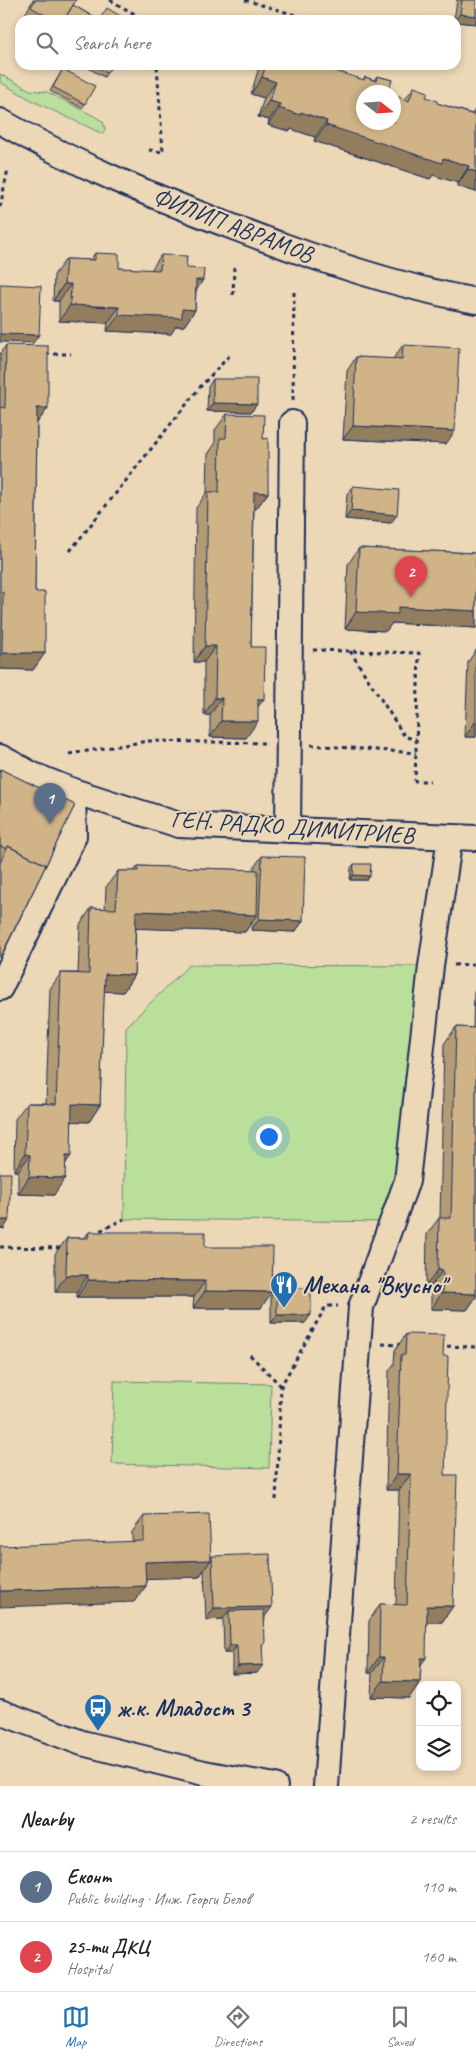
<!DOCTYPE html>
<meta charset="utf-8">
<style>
body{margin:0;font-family:Caveat,sans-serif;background:#f2f2f2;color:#222}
.controls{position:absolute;right:15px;bottom:15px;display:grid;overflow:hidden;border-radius:10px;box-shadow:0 2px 8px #0003}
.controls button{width:45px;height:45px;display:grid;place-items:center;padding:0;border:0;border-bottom:1px solid #e0e0e0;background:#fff;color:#222;font:25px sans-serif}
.compass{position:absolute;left:356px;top:85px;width:45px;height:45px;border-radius:50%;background:#fff;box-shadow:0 2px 8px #0003;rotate:107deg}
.you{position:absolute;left:268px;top:1136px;width:18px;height:18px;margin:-12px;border:4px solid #fff;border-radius:50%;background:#1a73e8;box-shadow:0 0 0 8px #1a73e833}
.badge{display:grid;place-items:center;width:32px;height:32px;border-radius:50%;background:#1f6fb2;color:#fff;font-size:16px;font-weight:700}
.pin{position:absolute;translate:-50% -41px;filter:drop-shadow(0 1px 2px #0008)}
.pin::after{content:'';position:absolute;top:26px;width:18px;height:15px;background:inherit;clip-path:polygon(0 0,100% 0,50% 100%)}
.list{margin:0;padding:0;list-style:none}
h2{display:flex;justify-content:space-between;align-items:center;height:65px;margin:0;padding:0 20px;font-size:21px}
h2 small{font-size:16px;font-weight:400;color:#767676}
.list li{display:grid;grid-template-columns:32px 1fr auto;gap:15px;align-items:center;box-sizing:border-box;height:70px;padding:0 20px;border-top:1px solid #e0e0e0}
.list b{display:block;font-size:19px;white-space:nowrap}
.list p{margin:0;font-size:16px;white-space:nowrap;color:#767676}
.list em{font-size:16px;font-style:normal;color:#767676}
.icon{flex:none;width:28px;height:28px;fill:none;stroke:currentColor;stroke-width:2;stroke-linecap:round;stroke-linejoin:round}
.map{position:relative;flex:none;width:476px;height:1786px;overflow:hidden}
.search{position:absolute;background:#fff;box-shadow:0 2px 8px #0003;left:15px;right:15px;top:15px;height:55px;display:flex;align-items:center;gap:12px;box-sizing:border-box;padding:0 18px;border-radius:15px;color:#767676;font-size:19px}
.sheet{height:205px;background:#fff}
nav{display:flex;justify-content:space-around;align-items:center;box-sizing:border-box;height:70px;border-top:1px solid #e0e0e0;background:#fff;font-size:14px;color:#767676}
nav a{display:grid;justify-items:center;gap:2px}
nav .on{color:#1f6fb2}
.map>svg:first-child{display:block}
.green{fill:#b9df9b;stroke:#6a877c}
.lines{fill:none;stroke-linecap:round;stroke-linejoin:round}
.minor-casing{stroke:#1b2f5e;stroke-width:28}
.path{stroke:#1b2f5e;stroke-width:3;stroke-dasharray:4 4;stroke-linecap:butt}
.minor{stroke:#ecd7b6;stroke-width:24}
.wall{fill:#b39b75;stroke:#1b2f5e}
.shaded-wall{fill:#927e5f;stroke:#1b2f5e}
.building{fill:#d0b488;stroke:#1b2f5e}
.labels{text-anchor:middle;stroke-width:4;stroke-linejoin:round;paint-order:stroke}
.street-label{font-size:24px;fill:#1b2f5e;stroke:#ecd7b6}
.poi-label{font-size:24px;font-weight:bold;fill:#1b2f5e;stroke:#ecd7b6;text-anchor:start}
</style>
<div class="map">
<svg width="476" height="1786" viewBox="0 0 476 1786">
<rect width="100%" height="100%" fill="#ecd7b6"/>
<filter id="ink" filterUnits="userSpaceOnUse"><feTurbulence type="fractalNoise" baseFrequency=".02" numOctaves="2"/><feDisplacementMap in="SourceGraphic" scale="10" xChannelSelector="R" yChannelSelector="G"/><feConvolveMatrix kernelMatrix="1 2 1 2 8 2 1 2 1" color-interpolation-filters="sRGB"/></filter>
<g filter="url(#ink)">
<path class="green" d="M0 74 30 90 47 92 96 117 103 122 105 129 103 134 37 103 0 82Z
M189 965 431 966 392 1222 124 1219 126 1027Z
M114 1381 271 1384 269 1468 112 1464Z"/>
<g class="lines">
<defs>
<path id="minor" d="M0 121C76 165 159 199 241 230 317 259 396 286 476 301
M0 757 33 775 73 791 179 825 476 838
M288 830 292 423
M0 988 74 836 73 791
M0 1712 82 1743 204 1773 275 1786
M326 1786 361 1307 407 1181 431 966 450 837"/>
</defs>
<use href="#minor" class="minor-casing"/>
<path class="path" d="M110 0 145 20
M245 0 312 20
M149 150 163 152 157 65
M0 207 8 169
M233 295 234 267
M46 354H71
M293 400 294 289
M70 551 201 386 231 354
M313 650 419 653 415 781H430
M350 651 405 737 416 739
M311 745 416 753
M69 754 148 741 265 743
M454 965 476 964
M93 1234 124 1219
M0 1247 62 1248
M382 1344 401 1345
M439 1346 476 1347
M250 1355 281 1386
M276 1500 281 1386 326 1306H338"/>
<use href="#minor" class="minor"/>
</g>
<path class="wall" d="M33 0H76L73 5 99 20H127H26L23 18Z
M457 0H476V24L456 22V20H454Z
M83 65H112L104 77Z
M261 65H327L326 68 363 80 365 77 374 80 377 76 392 80 364 92 405 99 414 87 426 97 437 103 472 114 476 108V192L457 186 458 183 433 175 430 179 314 141 315 137 291 129 289 131 268 125 269 120 258 117 264 98 251 94 259 67Z
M63 69 85 104 82 108 50 91Z
M95 253 119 268 151 270 161 255 186 268 196 291 195 310 184 326H176L171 334 107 331 108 323 59 321V301H53L54 275 66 259 90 260Z
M6 345 48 408 37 423 35 592 45 653 33 670 0 669V354Z
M403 345 446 444 343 439 347 371 356 357 393 359Z
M213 379 257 404 251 412 207 411 208 387Z
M227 414 263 439 268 493 256 509H254L251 647 258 706 246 738 210 737V715H204V662H194L196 508 207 492 208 454 215 444V430Z
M353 486 391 523 345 519 347 494Z
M359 548 476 553V628L392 623 386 631 345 629 348 564Z
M476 650V737H465L468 662Z
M0 769 75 805 0 958Z
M262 856 303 921 295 932 251 930 252 922 245 932 136 928 134 975 123 992 104 991 100 1105 89 1122 72 1121 66 1163 54 1195 18 1194V1171H14L15 1119 27 1103H46L50 989 61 973H78L80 925 91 908 105 909 106 887 118 871H134L138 866 254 870V867Z
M354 864 370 876 367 880H350L351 868Z
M476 988V1297L467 1310 431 1309V1286H426L427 1234 439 1218H440L444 1044 456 1027 473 1028 474 992Z
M89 1232 205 1247 261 1308H193L194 1297H77V1292H55V1254L67 1238H84Z
M277 1288 305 1323H271V1296Z
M406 1334 443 1356 445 1475 453 1606 442 1622H427L421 1665 420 1682 409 1698 371 1697 372 1673H368L369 1621 380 1604 396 1605 399 1490H386L389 1371 394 1364 395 1350Z
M144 1516 211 1558 212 1556 265 1617 262 1648 257 1673 232 1674V1653H224L223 1619 206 1620 204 1570 199 1577 146 1578V1586L134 1602 132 1532Z"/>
<path class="shaded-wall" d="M460 14 476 16V24L456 22 455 20Z
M262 77 276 82 264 98 251 94Z
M269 101 280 104 269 120 258 117Z
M279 108 301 112 327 121 315 137 291 129 289 131 268 125Z
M326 125 443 158 469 166 458 183 433 175 430 179 314 141Z
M468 169 476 172V192L457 186Z
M196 280H203L192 297Z
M64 284H71L59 301H53Z
M70 305 119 307 108 323 59 321Z
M182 309 195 310 184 326H176L171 334 107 331 119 315Z
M0 334 39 335 33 343 0 342Z
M213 403 257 404 251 412 207 411Z
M37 408H48L36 424Z
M353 426 455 431 446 444 343 439Z
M254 492 268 493 256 509H243Z
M351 511 397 515 391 523 345 519Z
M398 607 476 611V628L392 623 386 631 345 629 356 612Z
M205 646H216L204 662H194Z
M2 653H45L33 670 0 669V656Z
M215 698H222L210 715H204Z
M258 699H264L252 715Z
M221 721H258L246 738 210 737Z
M476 721V737H465Z
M353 875 370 876 367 880H350Z
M136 911 257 915 245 932 125 928Z
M259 919 303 921 295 932 251 930Z
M105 974 134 975 123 992 94 991Z
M72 1104 100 1105 89 1122 61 1121Z
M25 1154 30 1155 18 1171H14Z
M66 1156H71L59 1172Z
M29 1177 65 1178 54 1195 18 1194Z
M0 1220H9L4 1229 0 1228Z
M438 1270H443L431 1286H426Z
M66 1275H88L77 1292H55Z
M88 1280 205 1281 194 1297H77Z
M205 1291 272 1292 261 1308H193Z
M442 1293 476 1294V1297L467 1310 431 1309Z
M277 1315H311L305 1323H271Z
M397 1474H411L399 1490H386Z
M211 1560 199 1577 134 1579 145 1562Z
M146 1586 134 1602 0 1607V1591Z
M427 1606H453L442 1622H416Z
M272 1607 264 1618 229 1611 223 1619 206 1620 214 1608Z
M230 1645H237L232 1653H224Z
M379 1657H384L372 1673H368Z
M421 1658H426L414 1674Z
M263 1665 257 1673 232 1674 238 1666Z
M383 1681 420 1682 409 1698 371 1697Z"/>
<path class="building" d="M35 0H76L64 20H53L31 7Z
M462 0H476V16L460 14Z
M73 5 99 20H64Z
M107 8 127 20H99Z
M93 65H112L107 73Z
M266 65H327L326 68 364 80 365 77 376 81 377 76 392 80 388 92H364V122H394V95L409 101 414 87 428 92 426 97 437 101V103L474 115 476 109V172L468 169 469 166 443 158 442 163 326 125 327 121 301 112 300 115 279 108 280 104 269 101 276 82 262 77Z
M63 69 95 86 85 104 53 87Z
M95 253 119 254V268L160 270 161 255 187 256 186 268 204 269 203 280H196L195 310 182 309V318L119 315V307L70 305 71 284H64L66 259 95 260Z
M0 284 41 286 39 335 0 334Z
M6 345 48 346V408H37L35 592H45V653H2L3 592H0V407L5 408Z
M403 345 459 348 455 431 353 426 356 357 402 359Z
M213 379H257V404L213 403Z
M227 414 264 415 263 439 268 438V493L254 492 251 647H265L264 699H258V721H221L222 698H215L216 646H205L208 492H219L220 438H226Z
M353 486 399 490 397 515 351 511Z
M359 548 476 553V611L398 607V614L356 612Z
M0 769 75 805 46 865 8 846 7 849 0 846Z
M8 846 46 865 0 958V863Z
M262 856 305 857 303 921 259 919Z
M354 864H371L370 876 353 875Z
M138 866 258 870 257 915 136 911 134 975 105 974 100 1105 72 1104 71 1156H66L65 1178 29 1177 30 1155 25 1154 27 1103 56 1104 61 973 89 974 91 908 116 909 118 871H138Z
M456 1027 476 1028V1294L442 1293 443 1270H438L439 1218H451Z
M0 1173H11L9 1220H0Z
M89 1232H205V1247H273L272 1292 205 1291V1281L88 1280V1275H66L67 1238H88Z
M277 1288H311V1315H277Z
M406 1334 444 1335 443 1356H448L445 1475H457L453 1606H427L426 1658H421L420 1682 383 1681 384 1657H379L380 1604 407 1605 411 1474H397L401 1355H405Z
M209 1514 211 1560 145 1562 146 1586 0 1591V1546L144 1541V1516Z
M270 1554 272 1607 214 1608 212 1556Z
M264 1610 265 1644H262L263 1665 238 1666 237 1645H230L229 1611Z"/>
</g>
<defs>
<symbol id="restaurant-pin" viewBox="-11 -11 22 30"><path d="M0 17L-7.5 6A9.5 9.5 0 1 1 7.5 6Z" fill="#1f6fb2" stroke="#ecd7b6"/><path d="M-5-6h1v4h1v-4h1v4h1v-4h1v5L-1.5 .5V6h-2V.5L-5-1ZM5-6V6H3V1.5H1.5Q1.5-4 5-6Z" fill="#fff"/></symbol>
<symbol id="bus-pin" viewBox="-11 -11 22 30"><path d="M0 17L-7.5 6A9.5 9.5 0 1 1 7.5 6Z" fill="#1f6fb2" stroke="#ecd7b6"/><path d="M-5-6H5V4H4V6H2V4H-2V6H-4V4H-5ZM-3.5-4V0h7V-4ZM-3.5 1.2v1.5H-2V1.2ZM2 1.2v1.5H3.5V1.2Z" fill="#fff"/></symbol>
</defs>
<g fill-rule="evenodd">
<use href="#restaurant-pin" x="268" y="1269" width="32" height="43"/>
<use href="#bus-pin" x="82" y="1692" width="32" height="43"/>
</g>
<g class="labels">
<g class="street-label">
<text transform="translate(233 225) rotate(21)" y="8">ФИЛИП АВРАМОВ</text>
<text transform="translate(292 827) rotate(4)" y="8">ГЕН. РАДКО ДИМИТРИЕВ</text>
</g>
<g class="poi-label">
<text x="303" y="1293">Механа "Вкусно"</text>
<text x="117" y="1716">ж.к. Младост 3</text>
</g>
</g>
</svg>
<div class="controls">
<button><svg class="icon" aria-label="locate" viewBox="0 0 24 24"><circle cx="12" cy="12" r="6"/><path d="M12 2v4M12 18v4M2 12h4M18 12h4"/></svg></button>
<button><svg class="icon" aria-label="layers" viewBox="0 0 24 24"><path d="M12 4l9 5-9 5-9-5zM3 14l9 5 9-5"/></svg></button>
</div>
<svg class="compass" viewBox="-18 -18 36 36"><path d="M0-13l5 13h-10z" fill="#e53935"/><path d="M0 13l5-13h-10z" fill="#767676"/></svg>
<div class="you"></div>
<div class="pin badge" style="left:50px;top:824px;background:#5c6f8a">1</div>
<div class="pin badge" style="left:411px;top:597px;background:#e0444e">2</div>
<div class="search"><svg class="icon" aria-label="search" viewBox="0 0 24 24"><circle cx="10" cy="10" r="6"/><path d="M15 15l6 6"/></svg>Search here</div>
</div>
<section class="sheet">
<h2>Nearby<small>2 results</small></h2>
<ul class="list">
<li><span class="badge" style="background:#5c6f8a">1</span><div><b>Еконт</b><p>Public building · Инж. Георги Белов</p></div><em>110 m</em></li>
<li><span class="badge" style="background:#e0444e">2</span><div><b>25-ти ДКЦ</b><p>Hospital</p></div><em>160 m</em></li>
</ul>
</section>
<nav>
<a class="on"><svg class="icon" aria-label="map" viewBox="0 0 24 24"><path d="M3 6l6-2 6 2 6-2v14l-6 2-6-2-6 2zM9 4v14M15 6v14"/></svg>Map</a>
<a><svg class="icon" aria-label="directions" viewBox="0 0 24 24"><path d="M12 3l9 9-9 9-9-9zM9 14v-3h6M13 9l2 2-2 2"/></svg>Directions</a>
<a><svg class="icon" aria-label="saved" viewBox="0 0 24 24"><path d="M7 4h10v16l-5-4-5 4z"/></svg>Saved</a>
</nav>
